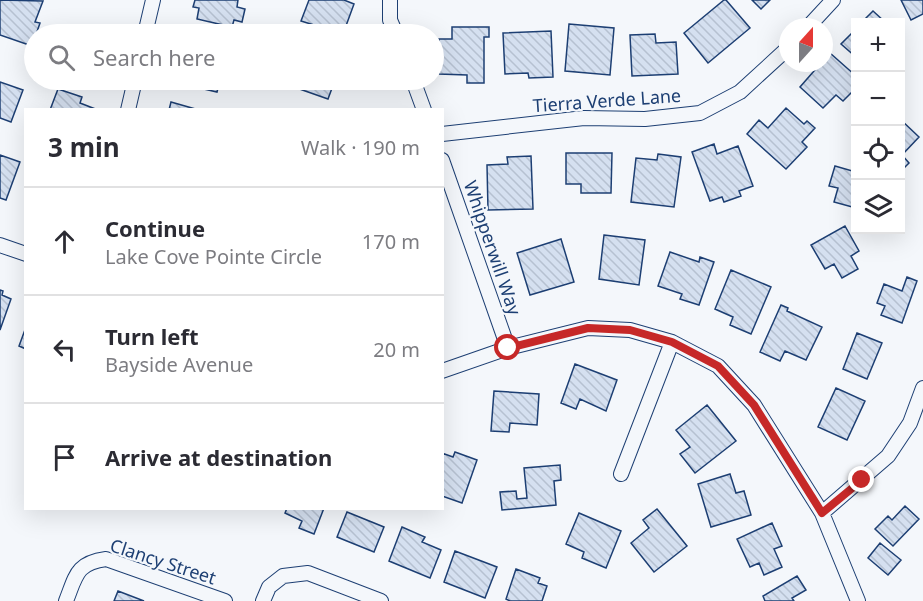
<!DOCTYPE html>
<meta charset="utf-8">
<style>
body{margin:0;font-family:"Noto Sans",sans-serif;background:#f2f2f3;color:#2b2b33}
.controls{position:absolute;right:18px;top:18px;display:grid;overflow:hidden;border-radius:0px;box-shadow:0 6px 24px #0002}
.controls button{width:54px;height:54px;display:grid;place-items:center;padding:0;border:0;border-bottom:2px solid #e1e1e2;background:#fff;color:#2b2b33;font:30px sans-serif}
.compass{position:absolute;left:779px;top:18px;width:54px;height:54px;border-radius:50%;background:#fff;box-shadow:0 6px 24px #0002;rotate:21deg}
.stop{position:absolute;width:18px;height:18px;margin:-14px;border:4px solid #c62828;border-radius:50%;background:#fff}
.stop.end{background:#c62828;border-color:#fff;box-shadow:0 2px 6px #0008}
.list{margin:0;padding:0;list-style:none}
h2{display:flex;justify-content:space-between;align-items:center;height:78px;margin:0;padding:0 24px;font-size:26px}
h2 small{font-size:20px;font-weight:400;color:#7c7c81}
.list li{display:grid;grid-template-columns:39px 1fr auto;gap:18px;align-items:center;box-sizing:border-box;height:108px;padding:0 24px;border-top:2px solid #e1e1e2}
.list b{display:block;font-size:22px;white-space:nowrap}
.list p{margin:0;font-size:20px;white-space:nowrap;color:#7c7c81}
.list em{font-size:20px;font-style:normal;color:#7c7c81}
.icon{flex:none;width:33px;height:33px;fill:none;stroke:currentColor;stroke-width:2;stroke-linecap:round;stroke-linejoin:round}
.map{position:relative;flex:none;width:923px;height:601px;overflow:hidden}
.search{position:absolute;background:#fff;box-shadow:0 6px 24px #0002;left:24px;top:24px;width:420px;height:66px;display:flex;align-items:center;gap:15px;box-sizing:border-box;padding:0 21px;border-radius:33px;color:#7c7c81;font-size:22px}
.panel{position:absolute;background:#fff;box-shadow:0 6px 24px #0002;left:24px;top:108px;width:420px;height:402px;border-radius:0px}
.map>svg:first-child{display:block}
.building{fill:url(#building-back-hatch);stroke:#1d3f73;stroke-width:1.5}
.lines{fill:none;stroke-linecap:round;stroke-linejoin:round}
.minor-casing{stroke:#1d3f73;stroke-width:16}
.minor{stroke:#f4f7fb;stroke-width:14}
.route{stroke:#c62828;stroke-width:8}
.labels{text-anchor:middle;stroke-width:4.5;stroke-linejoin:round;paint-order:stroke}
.street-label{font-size:18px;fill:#1d3f73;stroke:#f4f7fb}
</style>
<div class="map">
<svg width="923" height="601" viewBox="0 0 923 601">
<defs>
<pattern id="building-back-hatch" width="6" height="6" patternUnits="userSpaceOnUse" patternTransform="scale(1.5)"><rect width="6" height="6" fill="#d5e0f0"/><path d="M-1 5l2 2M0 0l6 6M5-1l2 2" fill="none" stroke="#b6c1d1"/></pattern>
</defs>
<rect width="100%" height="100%" fill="#f4f7fb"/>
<path class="building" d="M0 0 43 1 35 22 40 23 32 46 0 35Z
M195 0H238L237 7 245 9 242 22 234 20 232 27 197 19 199 8 193 7Z
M309 0H344L354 4 343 34 301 21Z
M724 0H726L750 28 708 63 684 33Z
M752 0H770L761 9Z
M901 0H923V14L911 20Z
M873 11 885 22H862Z
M569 24 614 28 610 75 565 71Z
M452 27H489V37H484V83H467V75L439 74V39H452Z
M856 29V57L841 44Z
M551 31 553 77 529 78 528 73 505 74 503 33Z
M655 34 656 43 676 42 678 74 632 76 630 35Z
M830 53 856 76V88L843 101 836 95 823 108 800 87 821 63H824V60Z
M179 80H220L217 92 178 83Z
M293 80H335L328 99 291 86Z
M0 82 23 90 11 122 0 118Z
M58 89 82 97 80 103 98 110H50Z
M171 102 199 110H169Z
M786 108 804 124 807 121 815 128 802 142 807 147 786 169 747 134 759 120 768 128Z
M900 119 919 137 902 155 909 163 900 172Z
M714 144 717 154 738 146 753 186 739 191 741 196 724 202 722 197 710 201 692 152Z
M566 153H612L611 193H581V184H566Z
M658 154 681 157 674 207 631 202 636 158 657 160Z
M0 155 20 162 6 200 0 198Z
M531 156 533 209 488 210 487 165 508 164 507 157Z
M835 166 856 172V208L834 202 838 188 829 186Z
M845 226 859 251 851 256 858 269 842 278 834 264 825 269 811 245Z
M604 235 645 240 639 285 599 279Z
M561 239 574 282 530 295 517 253Z
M670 252 699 262 700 257 714 262 699 305 680 299 682 294 658 286Z
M731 270 771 287 751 334 730 325 733 317 715 309Z
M907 277 917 281 902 323 881 315 885 306 877 303 884 284 902 291Z
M0 290 3 291 2 295 11 299 0 330Z
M781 305 788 308 787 311 822 327 806 360 785 351 780 361 760 352Z
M26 327V349L19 346Z
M857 333 882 343 867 379 843 369Z
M575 364 617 380 606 411 580 399 576 409 561 403Z
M836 388 865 401 847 440 818 427Z
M494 391 539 394 537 425 510 423 509 432 491 431Z
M707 405 736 441 695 473 680 454 690 447 676 430Z
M455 452 477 460 462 503 442 496V453L453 457Z
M560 465 561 480 554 481 556 505 502 510 500 492 516 491 517 499 527 498 524 468Z
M730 474 736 493 744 491 751 515 711 527 698 484Z
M905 506 919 519 893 546 875 529 888 516 892 520Z
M287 508H324L314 534 299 528 302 521 285 513Z
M657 509 687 546 654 572 631 543 649 528 643 520Z
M347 512 384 527 374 552 337 537Z
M579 513 621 531 606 568 582 558 584 552 566 544Z
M772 523 782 546 774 549 782 567 764 575 759 563 750 567 737 539Z
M402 527 425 537 422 542 441 550 430 578 389 561Z
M880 543 901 560 888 575 868 558Z
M455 551 497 567 485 598 444 582Z
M516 569 540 578 538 583 547 586 542 601H510L506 599Z
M797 576 806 590 792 598 794 601H765L763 596Z
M118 591 144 601H114Z"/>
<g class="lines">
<defs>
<path id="minor" d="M390 0V20L396 34
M808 27 833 0
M145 34 153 0
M413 80 424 110
M128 110 135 80
M442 134 584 118 645 119 700 113 740 92 788 48
M442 160 508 348
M0 245 26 254
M442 371 508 348 588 328 630 330 672 342 718 366 754 405 822 513 858 601
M621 474 672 342
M822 513 888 456 910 423 923 388
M66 601C76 576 76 563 106 559L225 601
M263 601 269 587 283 576 308 573 381 601"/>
</defs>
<use href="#minor" class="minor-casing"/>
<use href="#minor" class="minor"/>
</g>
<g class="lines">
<path class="route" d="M508 348 588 328 630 330 672 342 718 366 754 405 822 513 862 480"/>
</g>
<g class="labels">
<g class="street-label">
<text transform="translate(607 101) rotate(-4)" y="6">Tierra Verde Lane</text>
<text transform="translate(492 248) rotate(71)" y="6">Whipperwill Way</text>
<text transform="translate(163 562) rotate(18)" y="6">Clancy Street</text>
</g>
</g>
</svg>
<div class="controls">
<button>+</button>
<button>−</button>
<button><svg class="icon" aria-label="locate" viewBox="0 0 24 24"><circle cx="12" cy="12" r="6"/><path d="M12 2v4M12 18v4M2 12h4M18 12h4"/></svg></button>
<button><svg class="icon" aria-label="layers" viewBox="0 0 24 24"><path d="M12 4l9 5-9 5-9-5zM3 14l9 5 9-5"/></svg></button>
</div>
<svg class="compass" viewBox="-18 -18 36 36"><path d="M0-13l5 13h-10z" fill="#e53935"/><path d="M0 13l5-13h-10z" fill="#7c7c81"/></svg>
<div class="stop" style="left:508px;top:348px"></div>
<div class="stop end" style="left:862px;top:480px"></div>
<div class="search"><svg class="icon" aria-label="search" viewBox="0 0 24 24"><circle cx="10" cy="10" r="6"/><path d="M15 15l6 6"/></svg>Search here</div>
<section class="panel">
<h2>3 min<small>Walk · 190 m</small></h2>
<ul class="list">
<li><svg class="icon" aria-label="ahead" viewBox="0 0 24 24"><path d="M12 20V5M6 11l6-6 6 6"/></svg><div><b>Continue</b><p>Lake Cove Pointe Circle</p></div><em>170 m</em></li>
<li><svg class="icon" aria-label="left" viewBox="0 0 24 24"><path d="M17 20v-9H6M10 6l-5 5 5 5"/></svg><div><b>Turn left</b><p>Bayside Avenue</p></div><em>20 m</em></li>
<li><svg class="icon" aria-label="arrive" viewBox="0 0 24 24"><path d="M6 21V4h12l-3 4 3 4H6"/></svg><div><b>Arrive at destination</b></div></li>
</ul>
</section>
</div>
